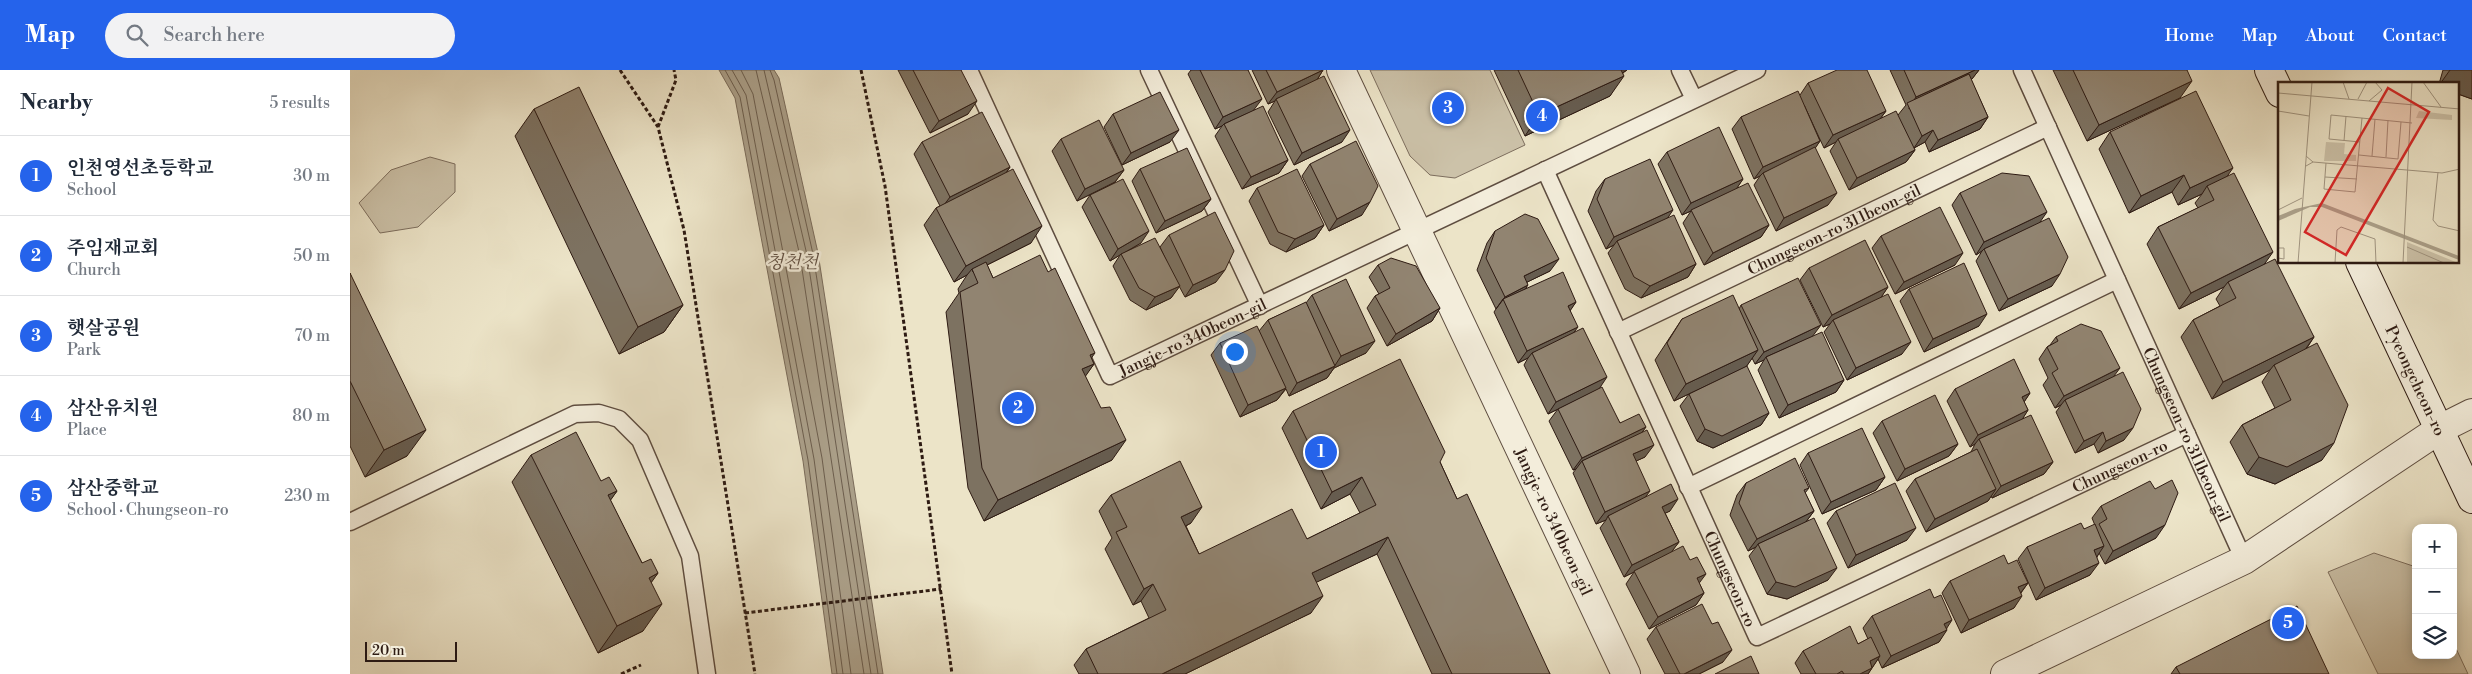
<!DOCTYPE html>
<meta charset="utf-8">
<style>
body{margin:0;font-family:"Libre Bodoni","Noto Serif KR",serif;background:#f2f2f3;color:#1f2937}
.controls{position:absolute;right:15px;bottom:15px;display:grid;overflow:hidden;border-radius:10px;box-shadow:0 2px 12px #0003}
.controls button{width:45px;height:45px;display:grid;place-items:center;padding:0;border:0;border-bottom:1px solid #e0e1e3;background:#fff;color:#1f2937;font:25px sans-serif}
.scale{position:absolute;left:15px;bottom:12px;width:92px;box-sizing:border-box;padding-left:5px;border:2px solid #2e1b13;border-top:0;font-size:14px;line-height:18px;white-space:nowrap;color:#2e1b13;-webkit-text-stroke:4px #f3eddb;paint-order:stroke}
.you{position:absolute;left:884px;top:281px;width:18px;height:18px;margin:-12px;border:4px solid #fff;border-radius:50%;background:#1a73e8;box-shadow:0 0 0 8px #1a73e833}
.badge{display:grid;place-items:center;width:32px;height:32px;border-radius:50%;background:#2563eb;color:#fff;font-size:16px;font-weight:700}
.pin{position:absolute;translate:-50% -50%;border:2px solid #fff;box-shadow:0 1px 5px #0006}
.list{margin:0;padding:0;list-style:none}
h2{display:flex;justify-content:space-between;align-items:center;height:65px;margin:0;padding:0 20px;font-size:21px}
h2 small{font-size:16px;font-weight:400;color:#747a83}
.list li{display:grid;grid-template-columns:32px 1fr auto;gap:15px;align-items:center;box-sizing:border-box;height:80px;padding:0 20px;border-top:1px solid #e0e1e3}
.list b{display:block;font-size:19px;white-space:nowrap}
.list p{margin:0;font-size:16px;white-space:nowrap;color:#747a83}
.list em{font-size:16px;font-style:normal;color:#747a83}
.icon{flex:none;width:28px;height:28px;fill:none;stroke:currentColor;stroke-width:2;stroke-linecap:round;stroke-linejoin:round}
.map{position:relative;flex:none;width:2122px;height:604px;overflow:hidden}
header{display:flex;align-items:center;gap:30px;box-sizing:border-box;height:70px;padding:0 25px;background:#2563eb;color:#fff}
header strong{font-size:24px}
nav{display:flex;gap:28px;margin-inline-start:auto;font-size:18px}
.search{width:350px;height:45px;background:#f2f2f3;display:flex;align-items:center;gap:12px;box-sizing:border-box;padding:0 18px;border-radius:28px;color:#747a83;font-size:19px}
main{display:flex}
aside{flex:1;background:#fff}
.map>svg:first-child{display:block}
.green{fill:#ccc2a9;stroke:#7d6e5e}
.water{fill:#aba08a;stroke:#796b5a}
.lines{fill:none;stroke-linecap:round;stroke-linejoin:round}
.shore{stroke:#6c5e4e;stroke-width:1}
.service-casing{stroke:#5e4d40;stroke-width:19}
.minor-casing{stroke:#5e4d40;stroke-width:30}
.tertiary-casing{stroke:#5e4d40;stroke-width:30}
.secondary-casing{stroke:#2e1b13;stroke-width:30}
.path{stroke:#2e1b13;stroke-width:3;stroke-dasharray:4 2.5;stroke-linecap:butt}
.service{stroke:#f3eddb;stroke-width:16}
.minor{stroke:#f3eddb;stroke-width:28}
.tertiary{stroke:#f3eddb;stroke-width:28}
.secondary{stroke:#f3eddb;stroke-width:28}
.wall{fill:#7d7261;stroke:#2e1b13}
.shaded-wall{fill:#665c4f;stroke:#2e1b13}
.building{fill:#918471;stroke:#2e1b13}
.labels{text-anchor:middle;stroke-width:5;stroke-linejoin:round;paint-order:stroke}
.street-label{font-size:16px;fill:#2e1b13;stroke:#f3eddb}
.water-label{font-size:18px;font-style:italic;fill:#605043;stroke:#f3eddb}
.inset-road{fill:none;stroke:#a09480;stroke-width:1}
.view{fill:#d62828;fill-opacity:0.15;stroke:#d62828;stroke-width:2.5}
.inset-edge{fill:none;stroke:#2e1b13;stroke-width:2.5}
</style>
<header>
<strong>Map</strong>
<div class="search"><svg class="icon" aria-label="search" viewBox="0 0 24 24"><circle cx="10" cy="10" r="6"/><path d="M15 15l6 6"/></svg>Search here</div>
<nav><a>Home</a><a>Map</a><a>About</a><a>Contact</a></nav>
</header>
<main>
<aside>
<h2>Nearby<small>5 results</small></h2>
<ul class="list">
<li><span class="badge">1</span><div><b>인천영선초등학교</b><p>School</p></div><em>30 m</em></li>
<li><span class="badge">2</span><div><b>주임재교회</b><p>Church</p></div><em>50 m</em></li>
<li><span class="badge">3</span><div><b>햇살공원</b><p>Park</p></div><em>70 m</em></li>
<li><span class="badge">4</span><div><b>삼산유치원</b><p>Place</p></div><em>80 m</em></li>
<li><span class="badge">5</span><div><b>삼산중학교</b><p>School · Chungseon-ro</p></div><em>230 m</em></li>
</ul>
</aside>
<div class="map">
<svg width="2122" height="604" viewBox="0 0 2122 604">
<rect width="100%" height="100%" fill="#ece4c8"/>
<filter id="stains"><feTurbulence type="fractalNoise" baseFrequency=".004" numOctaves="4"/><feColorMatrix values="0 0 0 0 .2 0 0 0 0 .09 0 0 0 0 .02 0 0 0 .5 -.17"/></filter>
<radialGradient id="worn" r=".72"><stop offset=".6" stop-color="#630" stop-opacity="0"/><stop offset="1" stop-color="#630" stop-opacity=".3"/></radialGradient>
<path class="green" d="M1020 0H1140L1175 75 1105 108 1080 105 1060 86Z
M80 87 105 94V122L68 157 30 163 9 133 41 100Z
M2024 483 2066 497V585H2103V572L2118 604H2028L1978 502Z"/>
<path class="water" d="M369 0H424L429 8 468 183 533 604H482L453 391 385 28Z"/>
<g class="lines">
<path class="shore" d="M375 0 390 27 458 390 487 604
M382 0 396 25 464 389 493 604
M391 0 403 24 472 388 501 604
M406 0 450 186 514 604
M414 0 457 185 521 604
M420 0 424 10 463 184 528 604"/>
<defs>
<g id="service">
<path id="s1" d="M619 0 760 306 1407 0"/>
<path d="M799 0 910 236"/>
<path d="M1330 0 1344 29"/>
<path id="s2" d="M1672 0 1894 490"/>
<path id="s3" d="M1195 100 1407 567 1837 364"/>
<path id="s4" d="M1268 262 1698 57"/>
<path d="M1338 417 1767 210"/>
<path d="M0 452 225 344 249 343 269 349 290 370 340 486 357 604"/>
</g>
<g id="minor">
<path id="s5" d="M991 0 1276 604"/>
</g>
<path id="tertiary" d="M1655 604 1894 490 2090 359 2122 343"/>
<g id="secondary">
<path d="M1919 0 1930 23"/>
<path id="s6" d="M2010 192 2122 429"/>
</g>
</defs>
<use href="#service" class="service-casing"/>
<use href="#minor" class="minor-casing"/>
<use href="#tertiary" class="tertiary-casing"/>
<use href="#secondary" class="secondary-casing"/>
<path class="path" d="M270 0 308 57 334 160 405 604
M511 0 535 116 602 604
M308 57 326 10 324 0
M395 543 591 519
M271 604 291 595"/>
<use href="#service" class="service"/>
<use href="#minor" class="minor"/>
<use href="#tertiary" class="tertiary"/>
<use href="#secondary" class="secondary"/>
</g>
<path class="wall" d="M548 0H611L618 44 580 63Z
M841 0H898L904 40 938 90 929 103 892 119 865 66 872 56 865 59 838 4Z
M902 0H973L967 10 992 72 944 95 918 42 925 31 918 34Z
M1144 0H1277L1273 3 1260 26 1175 66Z
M1540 0H1629L1621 10 1638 47 1630 59 1579 82 1575 72 1564 78 1565 80 1556 92 1499 120 1480 81 1486 72 1474 78 1454 35 1470 71 1465 78 1478 135 1426 161 1404 115 1410 106 1404 109 1382 59 1391 47 1450 25 1458 13 1536 41 1530 49 1548 45 1556 35Z
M1703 0H1837L1830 28 1737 71Z
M2093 0H2122V29L2108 24V14H2089Z
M184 39 333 235 314 262 269 284 165 66Z
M763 44 820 72 772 95 754 57Z
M1760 62 1876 107 1915 193 1964 267 1957 278 1972 390 1925 414 1897 404 1880 372 1892 355 1925 338 1912 312 1920 300 1862 329 1831 267 1843 250 1870 236 1866 229 1874 217 1829 239 1797 174 1808 157 1848 138 1845 133 1852 124 1828 135 1822 122 1779 143 1749 79Z
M711 69 774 100 765 112 727 131 702 81Z
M572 72 660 97 657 102 681 173 637 195 643 208 741 288 744 294 735 306 762 390 634 451 618 418 596 242 609 223 608 219 617 205 604 212 574 155 586 138 590 136 564 84Z
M1317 82 1393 109 1386 119 1419 155 1411 167 1354 195 1333 153 1341 141 1332 145 1308 94Z
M960 94 1012 145 979 161 952 106Z
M790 99 861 129 852 141 806 163 782 111Z
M1255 109 1318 148 1346 194 1338 207 1291 228 1275 219 1258 183 1264 175 1256 179 1238 141 1246 121Z
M907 118 974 155 965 168 936 182 920 174 899 131Z
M1610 123 1690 153 1702 216 1649 241 1626 191 1632 181 1626 185 1602 135Z
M740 125 791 173 781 179 817 192 810 177 819 165 866 212 835 227 829 216 821 228 796 240 780 230 763 196 770 185 760 191 732 137Z
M1145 161 1200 201 1177 212 1176 219 1226 232 1220 240 1224 263 1249 319 1270 353 1296 357 1291 363 1295 387 1286 391 1295 427 1320 441 1315 443 1329 472 1321 482 1349 513 1354 523 1346 535 1299 559 1276 514 1284 502 1274 507 1250 458 1256 450 1246 454 1223 403 1226 399 1223 400 1199 351 1208 339 1198 344 1174 295 1178 288 1168 293 1144 242 1146 239 1127 200 1137 173Z
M1531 166 1605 195 1545 224 1522 178Z
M1028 195 1090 238 1082 251 1037 276 1017 238 1025 226 1029 224 1019 207Z
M1459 198 1538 217 1531 227 1552 284 1497 310 1474 262 1480 254 1473 257 1450 210Z
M0 203 57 386 15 407 0 376Z
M1559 219 1629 256 1574 282 1550 231Z
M962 225 1016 283 984 298 977 308 939 326 936 319 927 330 890 347 861 285 870 273 909 261 918 250 956 233Z
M1391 235 1463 266 1494 310 1486 322 1429 348 1408 300 1414 290 1405 294 1402 288 1396 297 1324 331 1305 290 1332 249 1389 239Z
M1706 267 1763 307 1774 370 1748 383 1744 374 1725 383 1706 342 1711 335 1705 338 1693 315 1698 308 1689 289 1697 277 1700 275Z
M1605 319 1680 323 1674 332 1678 340 1672 349 1703 392 1694 404 1642 428 1641 426 1638 431 1576 462 1556 421 1565 409 1621 382 1625 374 1620 377 1597 331Z
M1339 324 1419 343 1411 355 1363 378 1347 371 1330 336Z
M943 341 1090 392 1107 429 1200 604H1082L1027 484 966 512 961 543 835 604H729L724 595 736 579 799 548 791 531 783 535 755 479 762 468 749 441 761 425 841 453 836 456 849 484 957 469 1010 443 1000 424 971 439 932 358Z
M1532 351 1608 374 1599 386 1547 411 1523 363Z
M1458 383 1535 407 1526 420 1472 444 1450 395Z
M181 385 251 411 267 421 260 430 292 493 308 503 301 512 293 561 248 583 162 412Z
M1396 413 1459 418 1455 423 1464 441 1456 452 1478 510 1437 529 1417 524 1399 486 1406 477 1398 481 1380 445 1387 425Z
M1751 436 1806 468 1755 494 1749 483 1747 487 1740 505 1686 530 1668 489 1677 477 1734 459 1746 458 1742 448Z
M1486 441 1557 470 1498 498 1477 453Z
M1658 494 1678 513 1671 523 1664 538 1611 563 1592 523 1600 511Z
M1522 546 1597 558 1589 572 1532 598 1528 589 1518 604H1451L1445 593 1453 581 1508 574 1518 569 1513 558Z
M1306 557 1373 592 1349 604H1315L1297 569Z
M1826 597 1979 604H1821Z"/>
<path class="shaded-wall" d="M973 0 965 13 926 29 925 31 918 34 927 22Z
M1264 0H1277L1254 14Z
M1625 0H1629L1622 9 1559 39V38L1566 27Z
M2100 0H2122V29L2108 24V14H2090Z
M1274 6 1260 26 1175 66 1189 45Z
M1842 11 1830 28 1737 71 1749 55Z
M912 29 903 41 874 54 872 56 865 59 873 47Z
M627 31 618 44 580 63 589 51Z
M1536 41 1527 53 1488 69 1486 72 1474 78 1483 65Z
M1638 47 1630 59 1579 82 1588 70Z
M829 60 820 72 772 95 781 83Z
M1000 60 992 72 944 95 952 83Z
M1583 60 1575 72 1564 78 1572 66Z
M1470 71 1462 83 1413 103 1410 106 1404 109 1413 97Z
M1565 80 1556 92 1499 120 1507 108Z
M938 90 929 103 892 119 901 107Z
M660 97 651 110 591 139 600 127Z
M1883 98 1871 115 1857 116 1852 124 1828 135 1840 118Z
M774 100 765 112 727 131 735 119Z
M1834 105 1822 122 1779 143 1791 126Z
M1393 109 1385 121 1332 145 1341 133Z
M1487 123 1478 135 1426 161 1434 148Z
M861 129 852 141 806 163 815 151Z
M1020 132 1012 145 979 161 987 149Z
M1323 140 1315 152 1267 171 1264 175 1256 179 1264 167Z
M1697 142 1688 155 1634 179 1632 181 1626 185 1634 172Z
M974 155 965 168 936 182 945 169Z
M1419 155 1411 167 1354 195 1363 183Z
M692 156 681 173 623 202 622 199 617 205 604 212 616 196Z
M799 161 791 173 772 184H771L770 185 760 191 768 179Z
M1923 182 1911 199 1878 212 1874 217 1829 239 1841 223Z
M1613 183 1605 195 1545 224 1554 212Z
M1209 189 1200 201 1165 218 1174 206Z
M1346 194 1338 207 1291 228 1300 216Z
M875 200 866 212 835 227 843 215Z
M1710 204 1702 216 1649 241 1658 229Z
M1178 215 1170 227 1153 229 1146 239 1155 227Z
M830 216 821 228 796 240 805 227Z
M1538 217 1530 229 1483 250 1480 254 1473 257 1482 245Z
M1226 232 1218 244V236Z
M333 235 314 262 269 284 288 257Z
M1090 238 1082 251 1037 276 1046 264Z
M1637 244 1629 256 1574 282 1583 269Z
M1471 255 1462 267 1416 287 1414 290 1405 294 1414 282Z
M1228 257 1219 269 1182 283 1178 288 1168 293 1177 281Z
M1964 267 1952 284 1924 295 1920 300 1862 329 1873 312Z
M1025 271 1016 283 984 298 977 308 939 326 947 313 984 297 991 286Z
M1561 272 1552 284 1497 310 1506 298Z
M1408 280 1396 297 1324 331 1336 314Z
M745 283 734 298 744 294 730 314 718 319 740 285Z
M1770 298 1761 310 1715 330 1711 335 1705 338 1714 326Z
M1257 307 1249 319 1198 344 1206 332Z
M1494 310 1486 322 1429 348 1438 335Z
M936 318 927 330 890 347 898 335Z
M1680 323 1672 335V327Z
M1678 340 1670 353 1629 369 1625 374 1620 377 1628 365Z
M1419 343 1411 355 1363 378 1347 371 1355 359Z
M1296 357 1287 369 1232 391 1226 399 1223 400 1232 388Z
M1783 358 1774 370 1748 383 1756 371Z
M76 360 57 386 15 407 34 380Z
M1753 362 1744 374 1725 383 1734 371Z
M776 370 762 390 634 451 648 430Z
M1984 373 1972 390 1925 414 1897 404 1909 387Z
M1608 374 1599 386 1547 411 1555 399Z
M1304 375 1295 387 1275 396 1283 384Z
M1703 392 1694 404 1642 428 1651 416Z
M1012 407 1000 424 971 439 982 422Z
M1535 407 1526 420 1472 444 1481 432Z
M1646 419 1638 431 1576 462 1585 449Z
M267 421 248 448 258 425Z
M1300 421 1291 433 1258 446 1256 450 1246 454 1255 442Z
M1328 429 1320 441 1303 449 1312 437Z
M852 437 841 453 820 464 831 447Z
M1464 441 1455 453 1408 474 1406 477 1398 481 1407 469Z
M1815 455 1806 468 1755 494 1763 481Z
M1566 458 1557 470 1498 498 1506 485Z
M1038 467 1027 484 950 520 962 503Z
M1329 472 1320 484 1274 507 1282 495Z
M1754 476 1746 488 1744 480Z
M1749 493 1740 505 1686 530 1695 518Z
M1487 498 1478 510 1437 529 1417 524 1426 512Z
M308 503 289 530 299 508Z
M1356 504 1347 516V508Z
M1678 513 1669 525 1668 517Z
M803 514 791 531 783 535 794 519Z
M1354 523 1346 535 1299 559 1308 547Z
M973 526 961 543 835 604H812Z
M1672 526 1664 538 1611 563 1619 550Z
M312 534 293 561 248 583 267 556Z
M1602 550 1595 561 1597 560 1589 572 1532 598 1541 586 1594 554Z
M1382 580 1373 592 1349 604H1334Z
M1530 586 1518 604H1510L1520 591Z"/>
<path class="building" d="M563 0H611L627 31 589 51Z
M850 0H898L912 29 873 47Z
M916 0H973L927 22Z
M1168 0H1271L1274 6 1189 45Z
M1487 0H1517L1536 41 1483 65 1458 13Z
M1554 0H1625L1566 27Z
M1723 0H1837L1842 11 1749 55Z
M1619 4 1638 47 1588 70 1583 60 1572 66 1557 33Z
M974 6 1000 60 952 83 926 29Z
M229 17 333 235 288 257 184 39Z
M1448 21 1470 71 1413 97 1391 47Z
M1846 21 1883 98 1840 118 1834 105 1791 126 1760 62Z
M810 22 829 60 781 83 763 44Z
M913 36 938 90 901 107 874 54Z
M1546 41 1565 80 1507 108 1488 69Z
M632 42 660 97 600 127 572 72Z
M749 50 774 100 735 119 711 69Z
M1369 57 1393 109 1341 133 1317 82Z
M1006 71 1028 116 1020 132 987 149 960 94Z
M1465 77 1487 123 1434 148 1413 103Z
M837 78 861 129 815 151 790 99Z
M1300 89 1323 140 1264 167 1247 129 1255 109Z
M663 99 692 156 616 196 586 138Z
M947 99 974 155 945 169 928 162 907 118Z
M1652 103 1679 106 1697 142 1634 172 1610 123Z
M1884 103 1923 182 1841 223 1808 157 1864 130 1857 116Z
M773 109 799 161 768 179 740 125Z
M1398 113 1419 155 1363 183 1341 140Z
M1590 137 1613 183 1554 212 1531 166Z
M865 142 884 181 875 200 843 215 819 165Z
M1175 144 1188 149 1209 189 1174 206 1178 215 1155 227 1136 188 1145 161Z
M1324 145 1346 194 1300 216 1284 207 1267 171Z
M1699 148 1718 187 1710 204 1658 229 1634 179Z
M805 168 830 216 805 227 789 218 771 184Z
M1515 170 1538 217 1482 245 1459 198Z
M690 185 698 202 705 198 745 283 740 285 744 294 732 299 751 338 760 337 776 370 648 430 632 398 610 222 628 213 622 199 636 192 643 208Z
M1041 188 1066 196 1090 238 1046 264 1025 226 1040 218 1028 195Z
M1925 189 1964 267 1873 312 1843 250 1886 228 1878 212Z
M1614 193 1637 244 1583 269 1559 219Z
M1213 202 1226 232 1218 236 1228 257 1177 281 1153 229Z
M0 203 76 360 34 380 0 311Z
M1448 208 1471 255 1414 282 1391 235Z
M996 209 1025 271 991 286 962 225Z
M1538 224 1561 272 1506 298 1483 250Z
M1383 225 1408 280 1336 314 1317 273 1332 249Z
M956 232 985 296 947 313 918 250Z
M1731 254 1751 261 1770 298 1714 326 1702 303 1708 299 1697 277 1708 271 1706 267Z
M907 256 936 318 898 335 870 273Z
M1233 258 1257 307 1206 332 1182 283Z
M1472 262 1494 310 1438 335 1416 287Z
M1967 273 1998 335 1984 373 1937 397 1909 387 1892 355 1941 330 1924 295Z
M1050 289 1095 382 1090 392 1107 429 1117 424 1200 604H1102L1038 467 962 503 973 526 812 604H748L736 579 816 540 803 514 794 519 766 462 777 457 761 425 830 391 852 437 831 447 849 484 942 439 957 469 1026 435 1012 407 982 422 943 341Z
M1664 289 1680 323 1672 327 1678 340 1628 365 1605 319Z
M1397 296 1419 343 1372 366 1355 359 1339 324Z
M1773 302 1791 339 1783 358 1756 371 1753 362 1734 371 1715 330Z
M1252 317 1270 353 1289 344 1296 357 1232 388 1208 339Z
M1585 325 1608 374 1555 399 1532 351Z
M1681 345 1703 392 1651 416 1629 369Z
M1512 358 1535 407 1481 432 1458 383Z
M1297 360 1304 375 1283 384 1300 421 1255 442 1232 391Z
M226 362 251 411 259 407 267 421 258 425 292 493 301 489 308 503 299 508 312 534 267 556 181 385Z
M1627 379 1646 419 1585 449 1565 409Z
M1445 388 1459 418 1454 420 1464 441 1407 469 1389 433 1396 413Z
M1822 410 1828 423 1815 455 1763 481 1749 454 1757 449 1751 436 1800 411 1805 419Z
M1545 413 1566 458 1506 485 1486 441Z
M1321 414 1328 429 1312 437 1329 472 1282 495 1258 446Z
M1464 448 1487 498 1445 517 1426 512 1408 474Z
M1731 453 1734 459 1745 454 1754 476 1744 480 1749 493 1695 518 1677 477Z
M1333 476 1340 490 1347 487 1356 504 1347 508 1354 523 1308 547 1284 501Z
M1654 485 1658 494 1667 490 1678 513 1668 517 1672 526 1619 550 1600 511Z
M1580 519 1584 528 1591 525 1602 550 1594 554 1597 560 1541 586 1522 546Z
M1352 534 1362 554 1368 552 1382 580 1334 604H1330L1306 557Z
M1947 536 1979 604H1830L1826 597Z
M1500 556 1508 574 1521 567 1530 586 1520 591 1522 598 1510 604H1494L1492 601 1487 604H1466L1453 581Z
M1401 586 1409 604H1365Z"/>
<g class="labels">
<g class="street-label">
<text dy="6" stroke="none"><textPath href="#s4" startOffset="239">Chungseon-ro 311beon-gil</textPath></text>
<text dy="6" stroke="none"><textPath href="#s1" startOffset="428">Jangje-ro 340beon-gil</textPath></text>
<text dy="6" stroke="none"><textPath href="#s6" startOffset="131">Pyeongcheon-ro</textPath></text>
<text dy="6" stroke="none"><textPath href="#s2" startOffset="400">Chungseon-ro 311beon-gil</textPath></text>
<text dy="6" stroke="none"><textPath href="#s3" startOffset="914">Chungseon-ro</textPath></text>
<text dy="6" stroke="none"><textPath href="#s5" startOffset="499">Jangje-ro 340beon-gil</textPath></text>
<text dy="6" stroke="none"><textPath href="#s3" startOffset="449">Chungseon-ro</textPath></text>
</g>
<g class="water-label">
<text x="442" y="198">청천천</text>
</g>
</g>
<g transform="translate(1928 12)">
<rect width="181" height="181" fill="#ece4c8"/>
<path d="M141 29 174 33V38L138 36ZM48 60 67 61 66 72 78 73V79H46ZM129 160 180 181H129Z" fill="#ccc2a9"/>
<path d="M44 121 181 174V178L44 125H32L0 139V134L17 127Z" fill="#aba08a"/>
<path class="inset-road" d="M65 0 71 17M145 0 163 25M0 11 182 27M80 17 89 0M91 19 104 8 97 0M0 29 31 34M66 59 68 34M82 60 51 57 53 33 134 41M81 73 120 77 123 40M94 74 97 37M108 75 110 38M35 80 164 91 182 87M48 81 46 107 77 110 84 36M28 84 35 80 28 74M160 90 155 138 160 144 182 149M47 95 79 97M0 128 24 116M129 165 166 181M0 166H6V177L0 176M20 181 34 0M57 181 59 148 63 145 97 157 98 181M125 181 134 0"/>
<path class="view" d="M110 6 151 30 68 173 27 150Z"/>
<rect width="181" height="181" class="inset-edge"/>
</g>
<rect width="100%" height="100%" filter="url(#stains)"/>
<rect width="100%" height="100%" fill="url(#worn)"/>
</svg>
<div class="controls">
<button>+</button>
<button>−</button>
<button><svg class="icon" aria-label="layers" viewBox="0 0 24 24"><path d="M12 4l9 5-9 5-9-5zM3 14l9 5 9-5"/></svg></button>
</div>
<div class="scale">20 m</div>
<div class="you"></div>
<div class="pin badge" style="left:971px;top:382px">1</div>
<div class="pin badge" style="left:668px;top:338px">2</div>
<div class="pin badge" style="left:1098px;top:38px">3</div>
<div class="pin badge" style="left:1192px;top:46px">4</div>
<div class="pin badge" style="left:1938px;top:553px">5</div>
</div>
</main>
